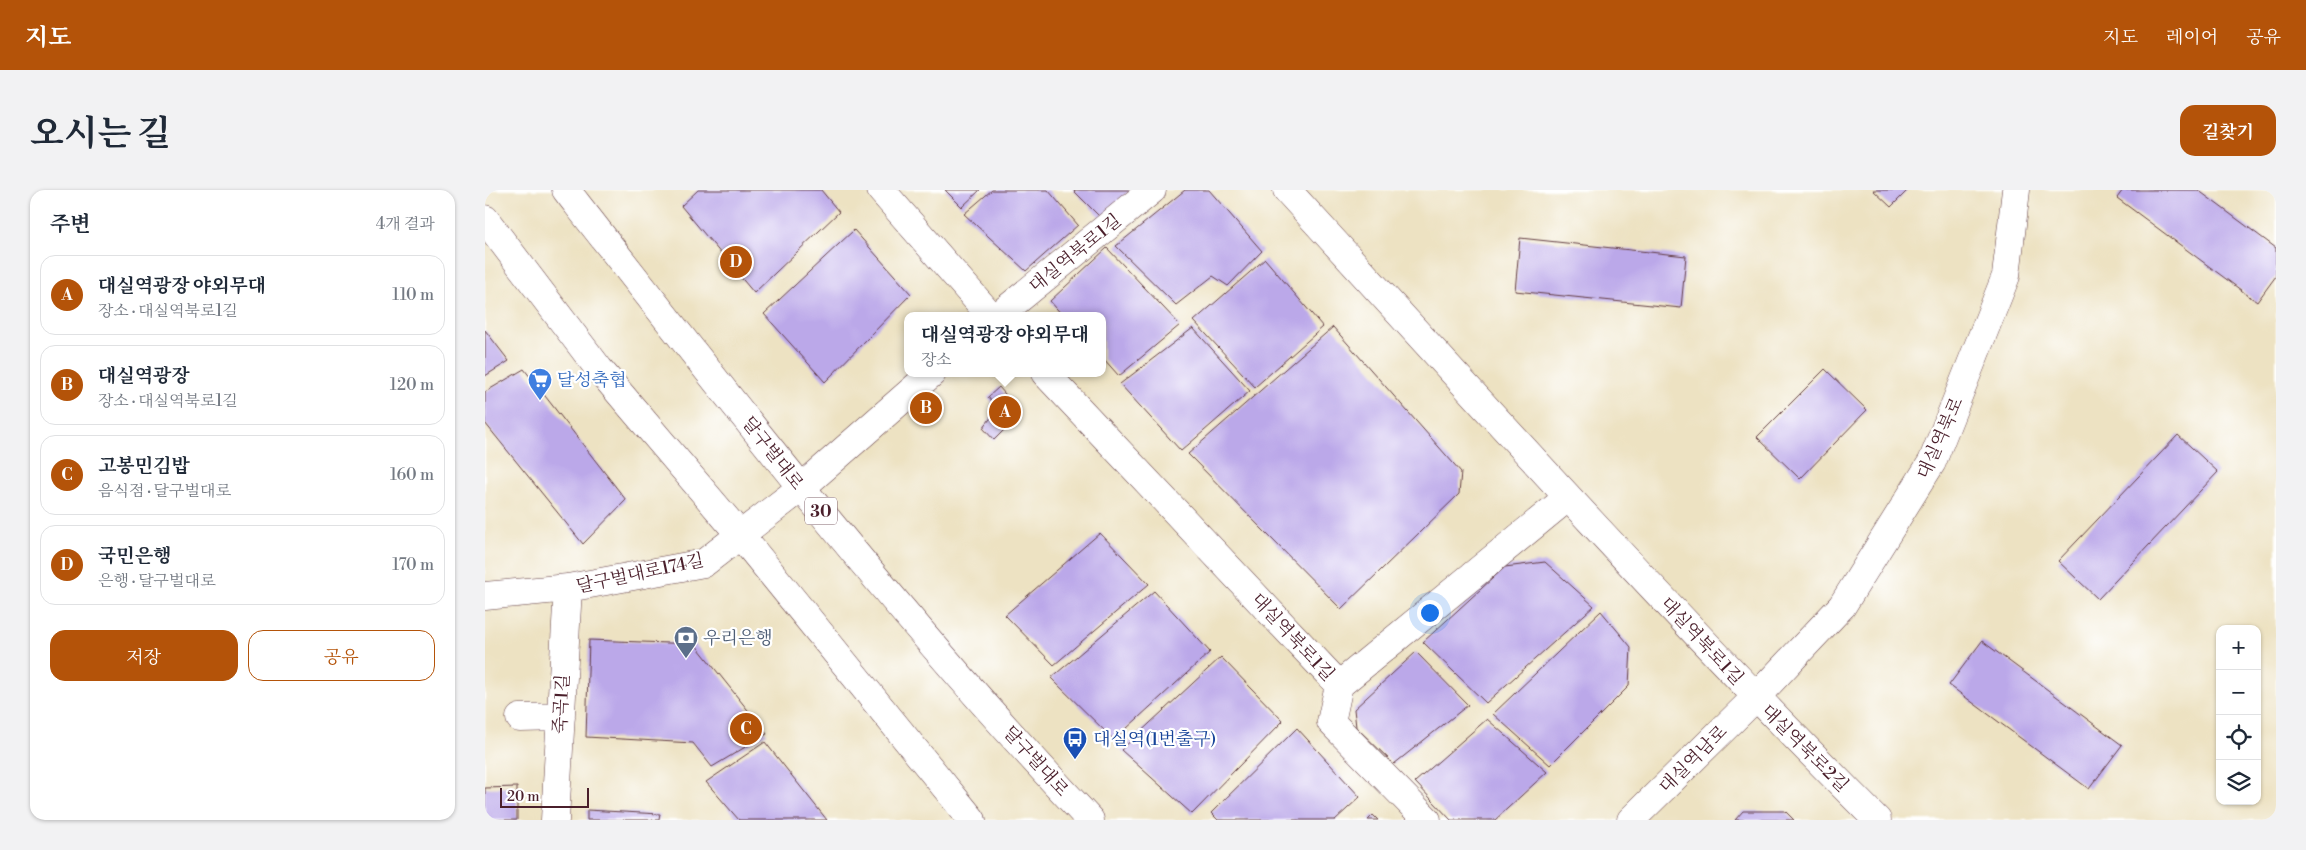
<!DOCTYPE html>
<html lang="ko">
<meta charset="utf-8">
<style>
body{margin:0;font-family:"Libre Bodoni","Noto Serif KR",serif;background:#f2f2f3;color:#1f2937}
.controls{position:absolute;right:15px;bottom:15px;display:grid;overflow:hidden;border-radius:10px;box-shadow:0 1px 4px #0004}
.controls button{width:45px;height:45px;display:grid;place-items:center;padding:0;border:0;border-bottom:1px solid #e0e1e3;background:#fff;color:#1f2937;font:25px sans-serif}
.scale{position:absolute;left:15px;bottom:12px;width:89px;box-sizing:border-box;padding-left:5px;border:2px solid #4a1f2b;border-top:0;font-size:14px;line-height:18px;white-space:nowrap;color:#4a1f2b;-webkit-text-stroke:4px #fff;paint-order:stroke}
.you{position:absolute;left:944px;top:422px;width:18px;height:18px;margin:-12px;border:4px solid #fff;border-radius:50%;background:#1a73e8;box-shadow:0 0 0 8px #1a73e833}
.badge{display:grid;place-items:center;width:32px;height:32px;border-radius:50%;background:#b45309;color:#fff;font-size:16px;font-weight:700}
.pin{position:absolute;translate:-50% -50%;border:2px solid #fff;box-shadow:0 1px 5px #0006}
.popup{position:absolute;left:419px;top:122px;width:202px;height:65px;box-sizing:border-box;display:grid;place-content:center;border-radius:10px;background:#fff;filter:drop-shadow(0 1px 4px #0005);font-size:16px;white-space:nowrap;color:#747a83}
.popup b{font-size:19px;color:#1f2937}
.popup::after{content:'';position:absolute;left:50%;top:100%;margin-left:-10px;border:10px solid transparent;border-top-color:#fff}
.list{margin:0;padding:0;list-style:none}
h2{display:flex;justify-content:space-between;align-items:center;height:65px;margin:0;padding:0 20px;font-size:21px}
h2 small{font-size:16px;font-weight:400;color:#747a83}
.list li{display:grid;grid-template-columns:32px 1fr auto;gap:15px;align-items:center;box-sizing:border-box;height:80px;margin:0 10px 10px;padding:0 10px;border:1px solid #e0e1e3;border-radius:15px}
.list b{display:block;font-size:19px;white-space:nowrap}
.list p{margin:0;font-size:16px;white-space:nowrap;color:#747a83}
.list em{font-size:16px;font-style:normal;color:#747a83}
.actions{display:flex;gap:10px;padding:15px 20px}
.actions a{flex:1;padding:11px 0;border:1px solid #b45309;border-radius:15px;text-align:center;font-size:18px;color:#b45309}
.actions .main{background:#b45309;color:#fff}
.icon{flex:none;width:28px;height:28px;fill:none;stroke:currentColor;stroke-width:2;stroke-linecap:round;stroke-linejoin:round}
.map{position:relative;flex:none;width:1791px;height:630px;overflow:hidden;border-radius:15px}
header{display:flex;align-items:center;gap:30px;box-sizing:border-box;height:70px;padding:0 25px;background:#b45309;color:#fff}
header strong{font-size:24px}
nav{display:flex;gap:28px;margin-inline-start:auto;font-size:18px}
.intro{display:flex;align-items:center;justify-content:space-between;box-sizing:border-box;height:120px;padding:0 30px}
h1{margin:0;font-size:35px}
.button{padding:12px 22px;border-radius:15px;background:#b45309;color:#fff;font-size:18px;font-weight:700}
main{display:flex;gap:30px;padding:0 30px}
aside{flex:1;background:#fff;border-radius:15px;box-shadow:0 1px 4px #0004}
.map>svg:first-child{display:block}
.building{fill:#bba8e9}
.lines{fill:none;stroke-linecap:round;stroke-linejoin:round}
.street-casing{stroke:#623c42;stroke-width:29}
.secondary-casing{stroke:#623c42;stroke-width:29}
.primary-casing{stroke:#623c42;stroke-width:29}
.street{stroke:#fff;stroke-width:28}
.secondary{stroke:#fff;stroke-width:28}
.primary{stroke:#fff;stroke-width:28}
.labels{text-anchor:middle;stroke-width:4.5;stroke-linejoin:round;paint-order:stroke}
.shield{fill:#fff;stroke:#80626b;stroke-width:1}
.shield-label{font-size:16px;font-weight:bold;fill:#4a1f2b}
.street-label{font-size:18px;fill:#4a1f2b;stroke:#fff}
.shop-label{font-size:18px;fill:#366cbe;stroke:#fff;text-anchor:start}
.service-label{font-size:18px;fill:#4e5e75;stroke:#fff;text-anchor:start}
.transit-label{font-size:18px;fill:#164399;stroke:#fff;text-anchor:start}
</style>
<header>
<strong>지도</strong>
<nav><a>지도</a><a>레이어</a><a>공유</a></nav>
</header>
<div class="intro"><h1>오시는 길</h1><a class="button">길찾기</a></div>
<main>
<aside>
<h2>주변<small>4개 결과</small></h2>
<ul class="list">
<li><span class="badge">A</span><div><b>대실역광장 야외무대</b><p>장소 · 대실역북로1길</p></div><em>110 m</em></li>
<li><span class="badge">B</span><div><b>대실역광장</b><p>장소 · 대실역북로1길</p></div><em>120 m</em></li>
<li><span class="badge">C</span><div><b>고봉민김밥</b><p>음식점 · 달구벌대로</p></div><em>160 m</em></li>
<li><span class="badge">D</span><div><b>국민은행</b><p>은행 · 달구벌대로</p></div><em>170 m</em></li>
</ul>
<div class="actions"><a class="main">저장</a><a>공유</a></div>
</aside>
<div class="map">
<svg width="1791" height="630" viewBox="0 0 1791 630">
<rect width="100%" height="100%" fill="#fff"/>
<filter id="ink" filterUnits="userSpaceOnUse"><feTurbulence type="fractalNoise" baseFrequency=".02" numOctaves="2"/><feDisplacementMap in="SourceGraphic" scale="10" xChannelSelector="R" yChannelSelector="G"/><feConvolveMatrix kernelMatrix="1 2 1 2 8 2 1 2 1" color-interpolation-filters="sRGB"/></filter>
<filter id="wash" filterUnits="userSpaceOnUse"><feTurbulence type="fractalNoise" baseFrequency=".0096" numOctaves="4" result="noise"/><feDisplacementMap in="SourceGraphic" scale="20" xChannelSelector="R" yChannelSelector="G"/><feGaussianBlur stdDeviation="1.12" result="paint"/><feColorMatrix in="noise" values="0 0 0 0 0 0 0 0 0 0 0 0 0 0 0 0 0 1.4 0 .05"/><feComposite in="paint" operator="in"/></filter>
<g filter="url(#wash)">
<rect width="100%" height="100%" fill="#ede2c2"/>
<g id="blocks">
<path class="building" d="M213 0H336L354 22 269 103 196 16Z
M460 0H495L477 17Z
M507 0H563L593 35 541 81 479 24Z
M588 0H646L616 28Z
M700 0H724L777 61 743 96 728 86 691 115 631 56Z
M1388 0H1423L1406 17Z
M1638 0H1713L1791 58V86L1772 112 1632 8Z
M369 40 426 104 340 192 279 124Z
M1035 48 1201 66 1196 118 1030 101Z
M622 58 695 135 634 186 618 168V126H578L565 111Z
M780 69 838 137 770 197 709 131Z
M848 137 976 282 974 304 856 419 703 264Z
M708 138 765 201 696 261 635 194Z
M0 140 24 171 0 186Z
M39 179 141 310 98 354 0 233V202Z
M1340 179 1382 220 1315 289 1272 247Z
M514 197 531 217 532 223 529 230 509 250 498 238 508 225 507 212 503 207Z
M1693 245 1733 282 1613 409 1573 371Z
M615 343 664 394 569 475 520 425Z
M1060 372 1109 416 1001 513 938 452 1020 377Z
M669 401 725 462 629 550 566 488Z
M1116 421 1146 457 1144 496 1065 575 1008 524Z
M104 450 210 454 282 544 227 577 208 553 101 547Z
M1497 451 1637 555 1604 599 1464 495Z
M931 462 983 515 909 574 871 537 869 519Z
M736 467 798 531 707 624 636 560Z
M1002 529 1062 582 1010 630H966L930 592Z
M812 538 875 607 850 630H733L726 623Z
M280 552 342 630H254L221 592Z
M32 597V630H0V598Z
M102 620 175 624 174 630H102Z
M1258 621H1300L1309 630H1250Z
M888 625 893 630H883Z"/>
</g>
</g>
<g filter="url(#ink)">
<use href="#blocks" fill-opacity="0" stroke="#623c42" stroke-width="1"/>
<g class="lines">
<defs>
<path id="street" d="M396 0 506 126
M802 0C996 213 1189 426 1392 630
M513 126 667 0
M560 183 854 495
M0 406 83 398 219 373 316 298 447 183
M854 495 1082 308
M854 495 846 532 942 630
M35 528 76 527
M70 630 83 398"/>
<path id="secondary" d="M1146 630 1270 508 1357 416 1447 272 1521 86 1531 0"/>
<path id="primary" d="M81 0C249 215 417 431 605 630
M0 29 114 179 256 346 487 630"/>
</defs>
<use href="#street" class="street-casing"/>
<use href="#secondary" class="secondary-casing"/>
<use href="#primary" class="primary-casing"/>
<use href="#street" class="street"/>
<use href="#secondary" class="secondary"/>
<use href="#primary" class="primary"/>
</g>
</g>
<defs>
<symbol id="supermarket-pin" viewBox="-11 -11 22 30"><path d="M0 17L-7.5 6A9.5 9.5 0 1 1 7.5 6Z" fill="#3f7fe0" stroke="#fff"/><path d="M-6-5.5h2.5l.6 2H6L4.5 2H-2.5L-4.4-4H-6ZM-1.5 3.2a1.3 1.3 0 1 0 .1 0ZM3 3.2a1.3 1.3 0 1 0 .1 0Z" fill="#fff"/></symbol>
<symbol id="bank-pin" viewBox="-11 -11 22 30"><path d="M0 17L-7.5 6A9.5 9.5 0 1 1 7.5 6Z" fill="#5c6f8a" stroke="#fff"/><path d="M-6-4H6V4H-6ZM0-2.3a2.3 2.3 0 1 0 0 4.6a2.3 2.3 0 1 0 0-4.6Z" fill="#fff"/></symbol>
<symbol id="bus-pin" viewBox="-11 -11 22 30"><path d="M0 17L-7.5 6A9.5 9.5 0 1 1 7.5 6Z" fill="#1a4fb4" stroke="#fff"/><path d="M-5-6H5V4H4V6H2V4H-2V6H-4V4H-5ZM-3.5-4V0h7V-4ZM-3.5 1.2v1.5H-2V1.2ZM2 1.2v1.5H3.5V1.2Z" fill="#fff"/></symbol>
</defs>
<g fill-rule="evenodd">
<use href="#supermarket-pin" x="41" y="176" width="28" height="38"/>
<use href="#bank-pin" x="187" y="434" width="28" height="38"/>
<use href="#bus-pin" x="576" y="535" width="28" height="38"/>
</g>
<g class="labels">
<rect class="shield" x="320" y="307.5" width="32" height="27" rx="4"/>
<g class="shield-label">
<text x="336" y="327">30</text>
</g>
<g class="street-label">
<text transform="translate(590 63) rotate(-39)" y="6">대실역북로1길</text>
<text transform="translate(1455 248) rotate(-66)" y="6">대실역북로</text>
<text transform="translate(288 263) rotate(52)" y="6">달구벌대로</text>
<text transform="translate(155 383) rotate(-12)" y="6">달구벌대로174길</text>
<text transform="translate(808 447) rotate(47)" y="6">대실역북로1길</text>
<text transform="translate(1217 451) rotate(47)" y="6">대실역북로1길</text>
<text transform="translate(76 514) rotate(-87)" y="6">죽곡1길</text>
<text transform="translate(1320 558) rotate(45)" y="6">대실역북로2길</text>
<text transform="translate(1208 569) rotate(-45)" y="6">대실역남로</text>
<text transform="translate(551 571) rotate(48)" y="6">달구벌대로</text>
</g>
<g class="shop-label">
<text x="72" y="196">달성축협</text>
</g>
<g class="service-label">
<text x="218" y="454">우리은행</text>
</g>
<g class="transit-label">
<text x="608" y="555">대실역(1번출구)</text>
</g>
</g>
</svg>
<div class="controls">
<button>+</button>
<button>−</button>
<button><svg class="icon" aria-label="locate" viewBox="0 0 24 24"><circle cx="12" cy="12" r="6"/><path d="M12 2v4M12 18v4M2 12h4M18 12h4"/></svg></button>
<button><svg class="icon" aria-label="layers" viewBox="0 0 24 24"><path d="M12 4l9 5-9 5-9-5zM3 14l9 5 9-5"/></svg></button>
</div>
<div class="scale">20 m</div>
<div class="you"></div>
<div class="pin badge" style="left:520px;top:222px">A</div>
<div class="popup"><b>대실역광장 야외무대</b>장소</div>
<div class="pin badge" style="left:441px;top:218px">B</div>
<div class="pin badge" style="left:261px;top:539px">C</div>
<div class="pin badge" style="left:251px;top:72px">D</div>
</div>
</main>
